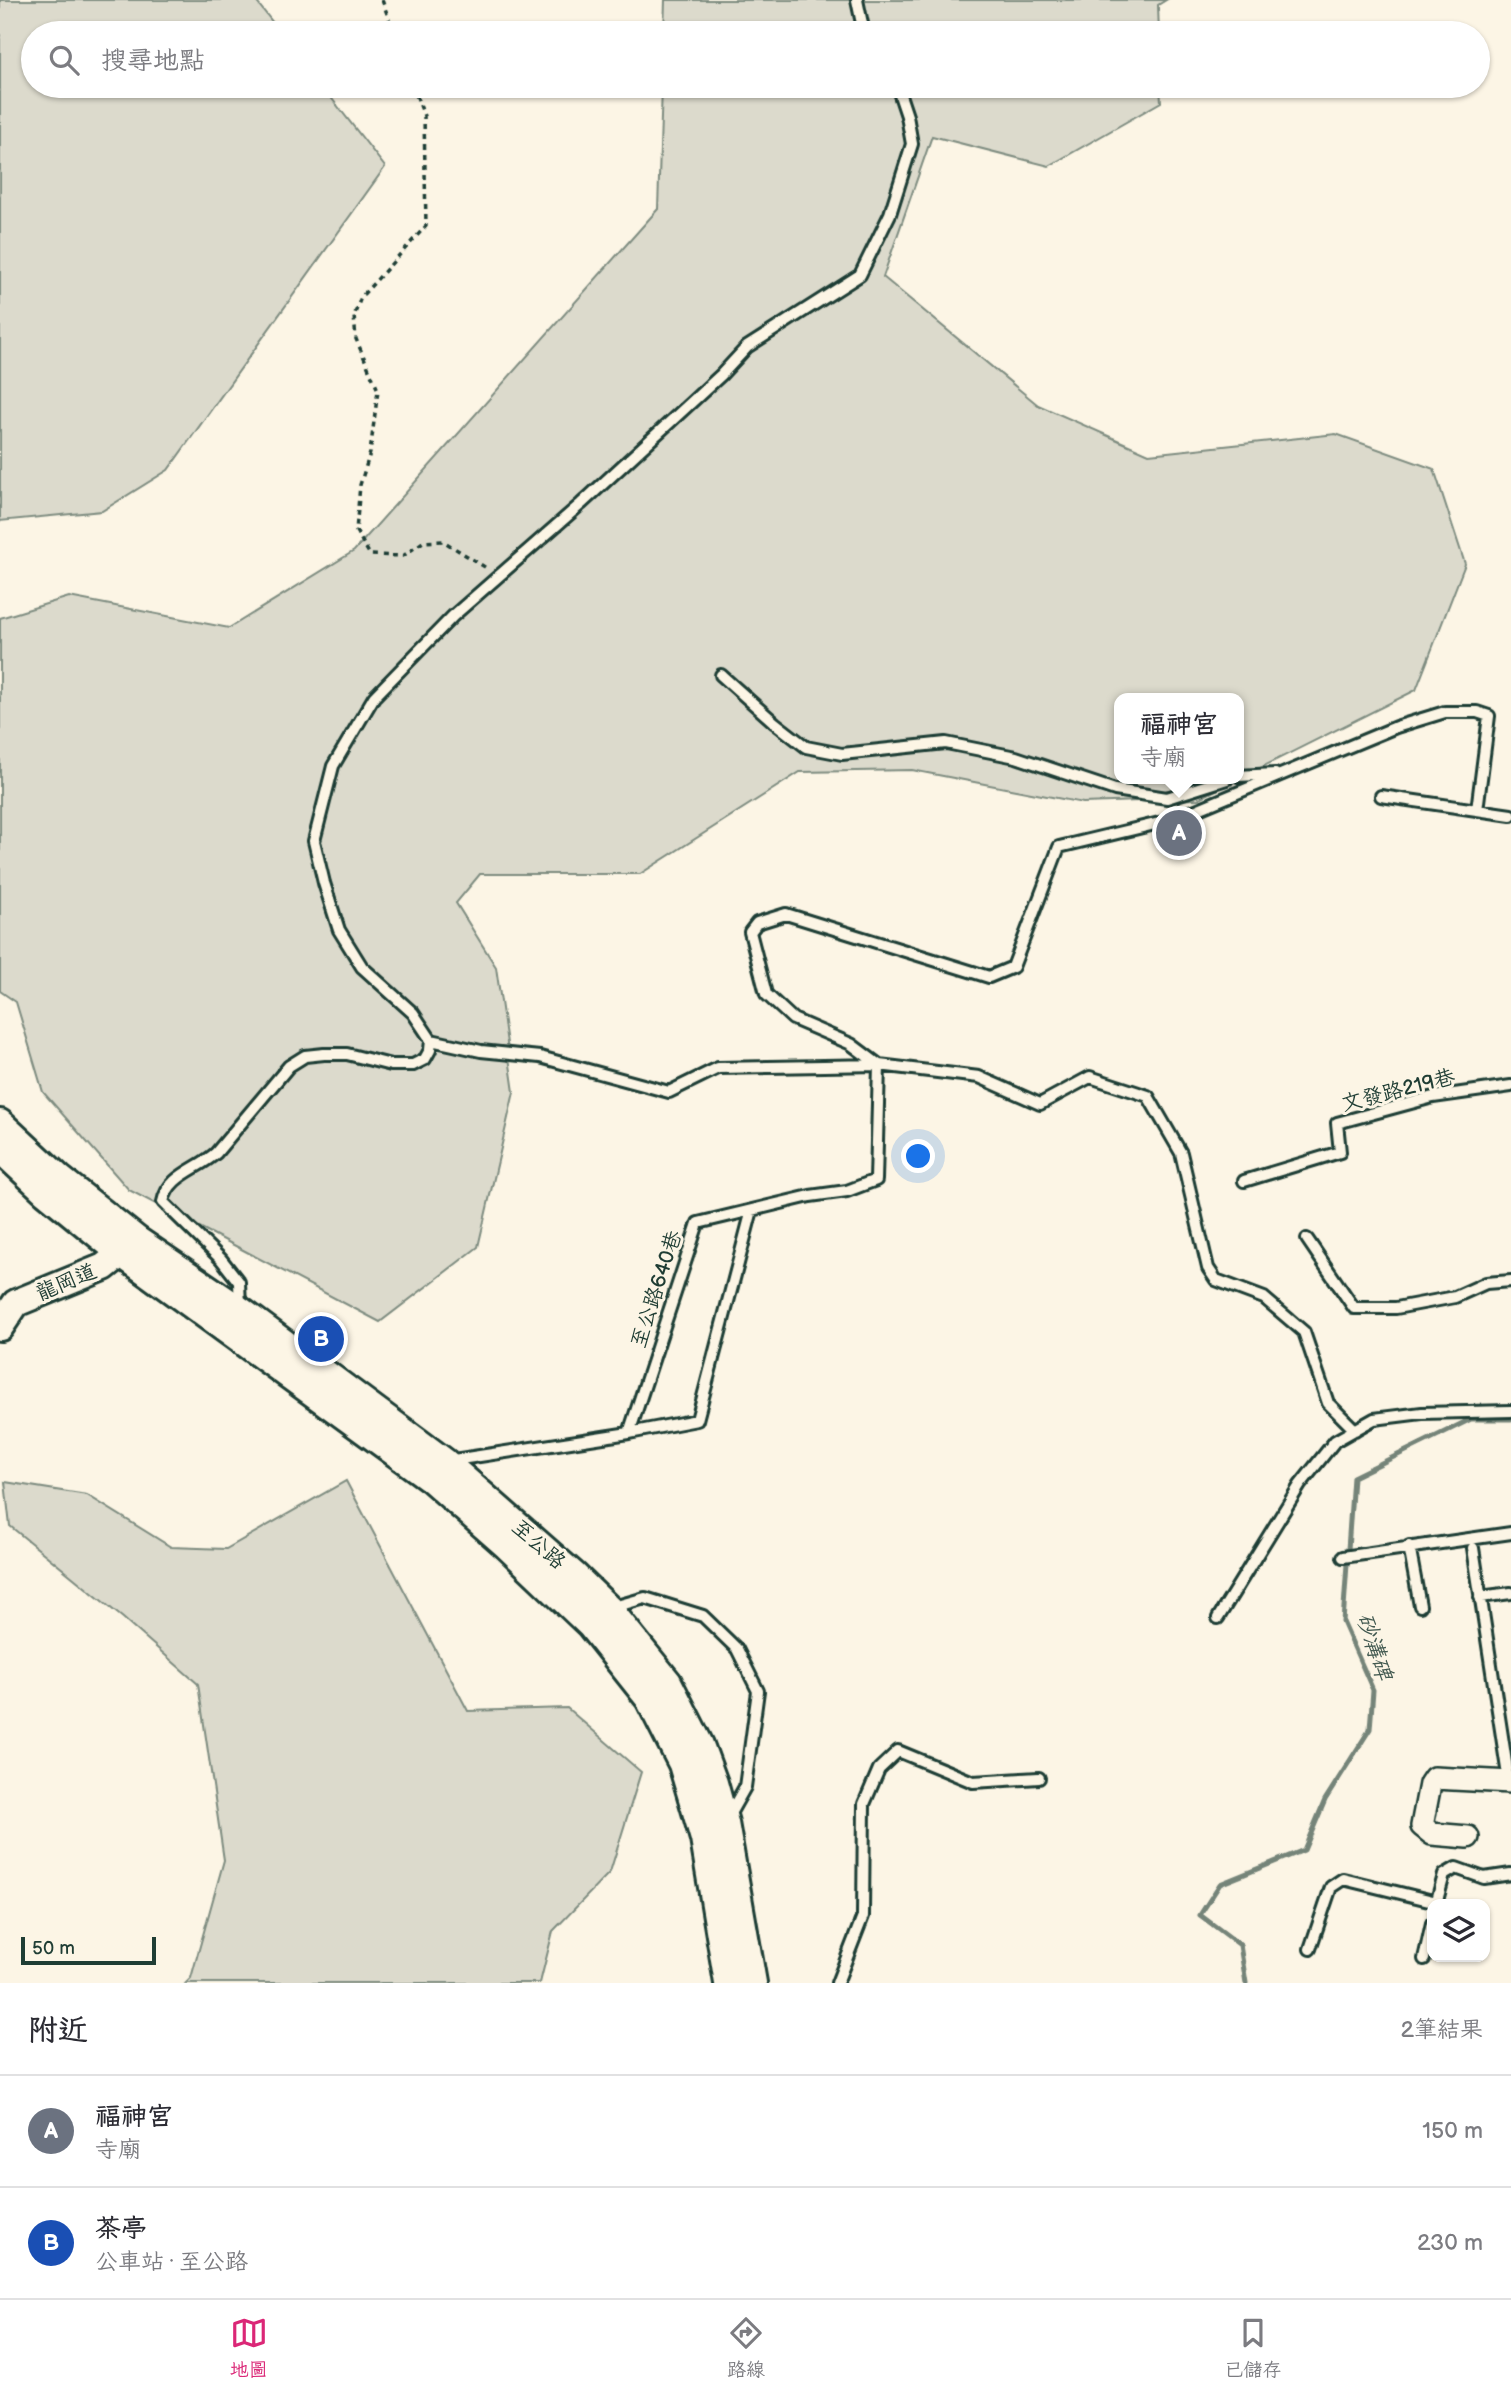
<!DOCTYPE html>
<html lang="zh-TW">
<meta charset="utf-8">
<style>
body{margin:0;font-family:"Balsamiq Sans","LXGW WenKai TC",sans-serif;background:#f2f2f3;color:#2b2b33}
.controls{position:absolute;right:21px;bottom:21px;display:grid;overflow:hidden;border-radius:14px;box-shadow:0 2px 5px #0004}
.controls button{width:63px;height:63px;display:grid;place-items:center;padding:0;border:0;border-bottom:2px solid #e1e1e2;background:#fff;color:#2b2b33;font:35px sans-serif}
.scale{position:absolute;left:21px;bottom:18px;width:135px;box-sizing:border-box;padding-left:7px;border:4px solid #1f3d34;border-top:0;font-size:19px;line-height:24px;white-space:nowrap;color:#1f3d34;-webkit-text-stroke:5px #fcf5e5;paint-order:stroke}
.you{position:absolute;left:919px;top:1157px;width:24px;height:24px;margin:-18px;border:5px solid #fff;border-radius:50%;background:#1a73e8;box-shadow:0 0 0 10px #1a73e833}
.badge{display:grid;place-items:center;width:46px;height:46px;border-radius:50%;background:#db2777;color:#fff;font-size:23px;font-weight:700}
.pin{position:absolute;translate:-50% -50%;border:4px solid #fff;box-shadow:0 2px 7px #0006}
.popup{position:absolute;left:1114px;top:693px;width:130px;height:91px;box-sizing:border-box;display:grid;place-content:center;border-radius:14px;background:#fff;filter:drop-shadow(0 2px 5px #0005);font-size:23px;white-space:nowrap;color:#7c7c81}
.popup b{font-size:26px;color:#2b2b33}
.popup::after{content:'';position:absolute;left:50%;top:100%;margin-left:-14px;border:14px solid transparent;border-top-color:#fff}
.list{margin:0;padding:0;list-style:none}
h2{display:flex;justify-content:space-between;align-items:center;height:91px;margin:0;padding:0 28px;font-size:30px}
h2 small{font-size:23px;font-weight:400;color:#7c7c81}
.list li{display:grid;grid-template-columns:46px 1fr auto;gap:21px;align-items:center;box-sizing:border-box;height:112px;padding:0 28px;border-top:2px solid #e1e1e2}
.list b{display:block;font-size:26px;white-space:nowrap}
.list p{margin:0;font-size:23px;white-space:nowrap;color:#7c7c81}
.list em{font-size:23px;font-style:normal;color:#7c7c81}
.icon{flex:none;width:38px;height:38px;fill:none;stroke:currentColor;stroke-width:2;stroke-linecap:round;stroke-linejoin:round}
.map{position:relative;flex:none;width:1511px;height:1983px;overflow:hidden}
.search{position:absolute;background:#fff;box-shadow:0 2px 5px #0004;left:21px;right:21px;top:21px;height:77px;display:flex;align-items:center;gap:18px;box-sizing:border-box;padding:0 24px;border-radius:38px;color:#7c7c81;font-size:26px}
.sheet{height:315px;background:#fff}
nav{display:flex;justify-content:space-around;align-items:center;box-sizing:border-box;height:98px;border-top:2px solid #e1e1e2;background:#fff;font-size:19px;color:#7c7c81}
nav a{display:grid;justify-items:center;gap:4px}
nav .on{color:#db2777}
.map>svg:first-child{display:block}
.green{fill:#dcdacc;stroke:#7e8c80;stroke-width:2}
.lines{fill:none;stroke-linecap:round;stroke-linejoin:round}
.stream{stroke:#758479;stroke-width:5}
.service-casing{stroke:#1f3d34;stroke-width:16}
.minor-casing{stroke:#1f3d34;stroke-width:26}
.tertiary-casing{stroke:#1f3d34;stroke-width:32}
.path{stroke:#1f3d34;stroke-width:3.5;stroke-dasharray:5 5;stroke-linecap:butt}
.service{stroke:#fcf5e5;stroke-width:10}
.minor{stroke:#fcf5e5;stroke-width:21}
.tertiary{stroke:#fcf5e5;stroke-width:26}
.labels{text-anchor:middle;stroke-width:6;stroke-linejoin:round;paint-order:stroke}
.street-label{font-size:21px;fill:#1f3d34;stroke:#fcf5e5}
.water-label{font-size:23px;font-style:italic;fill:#435a51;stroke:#fcf5e5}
</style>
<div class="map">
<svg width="1511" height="1983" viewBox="0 0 1511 1983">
<rect width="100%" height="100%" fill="#fcf5e5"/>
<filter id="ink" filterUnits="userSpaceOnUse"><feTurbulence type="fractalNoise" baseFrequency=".0143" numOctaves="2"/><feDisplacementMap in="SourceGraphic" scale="14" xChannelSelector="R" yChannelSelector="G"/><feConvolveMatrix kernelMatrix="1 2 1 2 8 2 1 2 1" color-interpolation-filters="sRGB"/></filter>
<g filter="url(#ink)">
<path class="green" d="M0 0H255L281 33H33V86H322L385 167 168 470 102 511 0 521Z
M665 0H1166L1158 5 1159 33H664Z
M662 86H1160L1161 102 1049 166 932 136 883 277 1038 405 1149 454 1336 434 1434 469 1465 564 1416 690 1238 779V698H1120V779H1238L1198 799 1083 803 912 770 800 772 640 874H480L456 903 496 967 514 1092 478 1247 380 1322 129 1190 43 1092 16 1002 0 991V618L69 597 229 628 354 551 658 209Z
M346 1481 468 1711 567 1708 641 1772 610 1872 553 1931 540 1983H186L191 1978 224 1860 198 1684 123 1618 10 1526 5 1482 87 1495 171 1547 226 1549Z"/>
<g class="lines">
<path class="stream" d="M1246 1983 1240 1945 1200 1915 1220 1884 1304 1850 1325 1800 1370 1729 1373 1690 1343 1622 1353 1477 1471 1419H1511"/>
<defs>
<path id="service" d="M857 0 864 33
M721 675 775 723 806 747 842 754 946 743 1016 757 1115 790 1167 798 1227 779
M1238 776 1275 774
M1381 796 1511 815
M431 1040 481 1051 540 1057 669 1092 718 1068 879 1065 979 1077 1040 1104 1090 1077 1148 1096 1181 1153 1208 1268 1216 1280 1264 1298 1304 1332 1328 1403 1355 1430
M1244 1181 1340 1152 1337 1123 1433 1097 1511 1086
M1307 1239 1354 1308H1396L1455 1297 1486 1283 1511 1281
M240 1308 239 1282 221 1259 163 1202C168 1175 197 1170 216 1153L289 1066 305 1056 324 1054H347L391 1065H413L425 1059 430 1050 431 1040 413 1013 362 967 339 930 324 883 314 841 333 766 374 697 453 616 581 504 721 375 747 347 860 275 890 214 912 144 907 116 897 86
M629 1433 697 1420 752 1210
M447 1461 629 1433 698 1223 810 1196 847 1191 876 1180 879 1065 851 1044 793 1019 766 994 750 932 757 923 786 914 989 977 1013 967 1059 847 1172 820 1396 727 1445 712H1477L1489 716 1477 810
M1409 1546 1420 1606
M1473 1548 1507 1769
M1343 1557 1511 1533
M1480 1597 1511 1593
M610 1608 645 1598 703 1616 737 1649 758 1691 745 1787 728 1817
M1218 1618 1300 1485 1335 1441 1374 1419 1422 1413 1511 1411
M1436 1904 1444 1875 1456 1868 1484 1878 1511 1874
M1310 1949 1331 1887 1343 1879 1437 1902
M1424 1959 1432 1923
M837 1983 863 1916 864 1804 879 1769 898 1751 973 1782 1039 1778"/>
<path id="minor" d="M1468 1837 1432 1834 1422 1826 1430 1784 1434 1778 1511 1782"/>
<path id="tertiary" d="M0 1123 59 1178 137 1240 240 1310 445 1462 575 1576 609 1609 668 1682 700 1745 714 1783 725 1823 753 1983
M0 1149 46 1192 122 1254 431 1479 507 1546 590 1625 649 1699 682 1764 704 1839 728 1983
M0 1327 16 1303 104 1267 134 1243"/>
</defs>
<use href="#service" class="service-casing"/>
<use href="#minor" class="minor-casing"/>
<use href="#tertiary" class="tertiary-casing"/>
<path class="path" d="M382 0 394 33
M413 86 424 116 426 226 361 297 354 316 356 339 378 390 370 453 360 485 356 531 370 555 403 556 423 542 443 541 488 569"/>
<use href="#service" class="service"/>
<use href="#minor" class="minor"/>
<use href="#tertiary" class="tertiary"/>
</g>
</g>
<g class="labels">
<g class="street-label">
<text transform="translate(1398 1090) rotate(-14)" y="7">文發路219巷</text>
<text transform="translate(66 1282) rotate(-23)" y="7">龍岡道</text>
<text transform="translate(656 1289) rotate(-72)" y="7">至公路640巷</text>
<text transform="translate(539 1544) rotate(41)" y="7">至公路</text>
</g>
<g class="water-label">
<text transform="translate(1375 1646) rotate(72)" y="8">砂溝碑</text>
</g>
</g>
</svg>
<div class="controls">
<button><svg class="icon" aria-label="layers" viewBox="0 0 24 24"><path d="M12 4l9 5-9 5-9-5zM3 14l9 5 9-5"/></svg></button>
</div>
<div class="scale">50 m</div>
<div class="you"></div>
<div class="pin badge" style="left:1179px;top:833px;background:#6b7280">A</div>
<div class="popup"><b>福神宮</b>寺廟</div>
<div class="pin badge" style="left:321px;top:1339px;background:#1a4fb4">B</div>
<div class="search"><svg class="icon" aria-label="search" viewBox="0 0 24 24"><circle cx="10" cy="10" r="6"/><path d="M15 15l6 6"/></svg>搜尋地點</div>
</div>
<section class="sheet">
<h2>附近<small>2筆結果</small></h2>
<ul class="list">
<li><span class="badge" style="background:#6b7280">A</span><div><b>福神宮</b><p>寺廟</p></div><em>150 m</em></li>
<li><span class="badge" style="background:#1a4fb4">B</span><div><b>茶亭</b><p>公車站 · 至公路</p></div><em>230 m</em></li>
</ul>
</section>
<nav>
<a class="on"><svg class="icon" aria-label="map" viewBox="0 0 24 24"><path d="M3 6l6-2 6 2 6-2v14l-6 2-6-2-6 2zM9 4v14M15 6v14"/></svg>地圖</a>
<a><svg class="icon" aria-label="directions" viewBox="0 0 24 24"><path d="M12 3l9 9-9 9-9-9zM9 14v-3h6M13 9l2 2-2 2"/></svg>路線</a>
<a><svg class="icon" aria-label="saved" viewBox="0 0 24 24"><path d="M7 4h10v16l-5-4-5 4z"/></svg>已儲存</a>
</nav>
